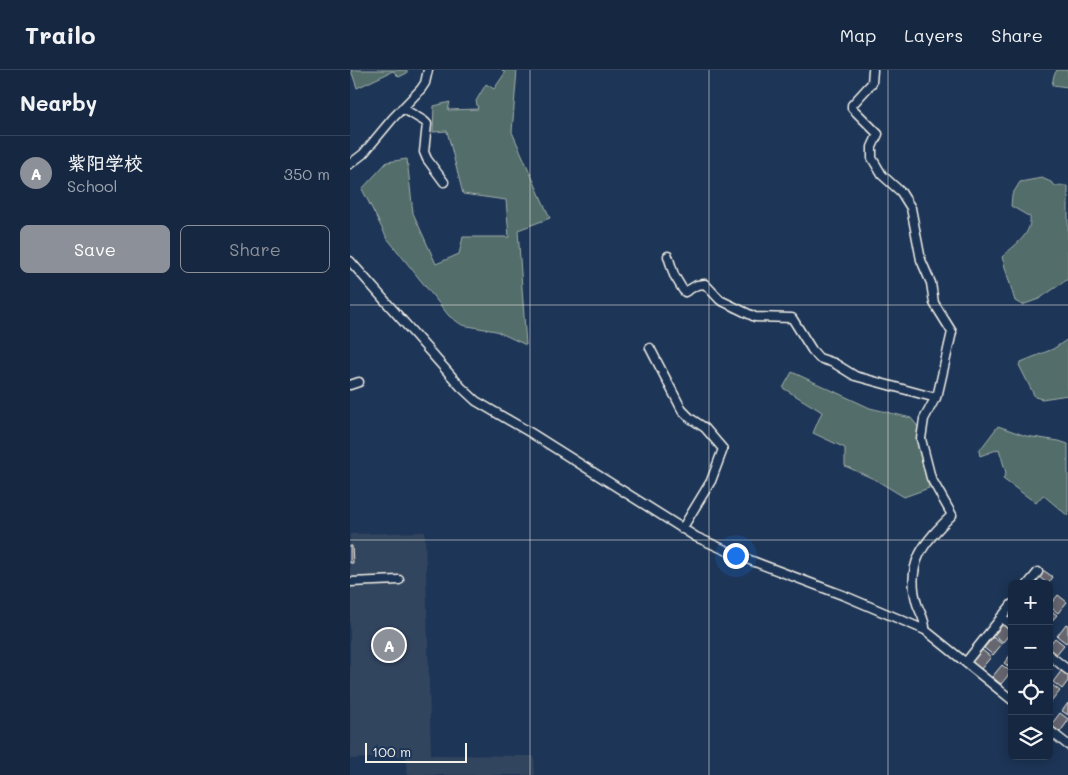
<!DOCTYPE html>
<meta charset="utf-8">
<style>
body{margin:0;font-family:Mali,"LXGW WenKai TC",sans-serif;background:#1f3048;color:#f1f3f6}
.controls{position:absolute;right:15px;bottom:15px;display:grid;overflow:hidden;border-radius:8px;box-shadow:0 2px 12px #0003}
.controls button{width:45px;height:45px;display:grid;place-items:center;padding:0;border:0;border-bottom:1px solid #35445a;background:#162841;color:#f1f3f6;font:25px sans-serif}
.scale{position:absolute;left:15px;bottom:12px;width:102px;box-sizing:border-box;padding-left:5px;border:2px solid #f4f1e8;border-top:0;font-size:14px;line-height:18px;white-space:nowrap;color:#f4f1e8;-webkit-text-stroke:4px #1d3557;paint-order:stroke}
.you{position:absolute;left:385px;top:485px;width:18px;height:18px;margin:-12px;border:4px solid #fff;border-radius:50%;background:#1a73e8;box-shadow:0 0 0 8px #1a73e833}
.badge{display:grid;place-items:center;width:32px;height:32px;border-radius:50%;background:#8c9099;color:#fff;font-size:16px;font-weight:700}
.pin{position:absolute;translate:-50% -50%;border:2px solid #fff;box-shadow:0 1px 5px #0006}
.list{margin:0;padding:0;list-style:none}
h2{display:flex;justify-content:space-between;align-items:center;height:65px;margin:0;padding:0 20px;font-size:21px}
h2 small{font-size:16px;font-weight:400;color:#9ea6b1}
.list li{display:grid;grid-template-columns:32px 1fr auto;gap:15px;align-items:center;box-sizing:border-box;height:75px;padding:0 20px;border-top:1px solid #35445a}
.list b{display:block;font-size:19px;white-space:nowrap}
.list p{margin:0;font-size:16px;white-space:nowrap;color:#9ea6b1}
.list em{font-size:16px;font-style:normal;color:#9ea6b1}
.actions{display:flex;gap:10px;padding:15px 20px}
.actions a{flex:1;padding:11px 0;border:1px solid #8c9099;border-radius:8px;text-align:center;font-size:18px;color:#8c9099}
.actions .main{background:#8c9099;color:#fff}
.icon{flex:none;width:28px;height:28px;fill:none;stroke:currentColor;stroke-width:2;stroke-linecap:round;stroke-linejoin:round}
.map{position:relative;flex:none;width:718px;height:705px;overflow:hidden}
header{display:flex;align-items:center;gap:30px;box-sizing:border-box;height:70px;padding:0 25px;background:#162841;border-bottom:1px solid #35445a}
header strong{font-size:24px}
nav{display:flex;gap:28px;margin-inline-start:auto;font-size:18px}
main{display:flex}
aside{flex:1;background:#162841}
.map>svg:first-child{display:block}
.built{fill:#33445e}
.green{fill:#526d6b;stroke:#a3afaa}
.building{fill:#65666f;stroke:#f4f1e8}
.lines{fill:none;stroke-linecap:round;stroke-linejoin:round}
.minor-casing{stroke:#f4f1e8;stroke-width:11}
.minor{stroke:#1d3557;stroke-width:8}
.grid{fill:none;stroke:#f4f1e8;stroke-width:1;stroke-opacity:0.55}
</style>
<header>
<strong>Trailo</strong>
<nav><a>Map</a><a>Layers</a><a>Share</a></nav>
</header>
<main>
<aside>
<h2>Nearby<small></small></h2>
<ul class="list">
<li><span class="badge">A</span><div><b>紫阳学校</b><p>School</p></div><em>350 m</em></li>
</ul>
<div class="actions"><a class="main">Save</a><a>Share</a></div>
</aside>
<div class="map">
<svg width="718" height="705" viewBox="0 0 718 705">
<rect width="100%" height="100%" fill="#1d3557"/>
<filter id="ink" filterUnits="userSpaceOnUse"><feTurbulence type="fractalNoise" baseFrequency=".02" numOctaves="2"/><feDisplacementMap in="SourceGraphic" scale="10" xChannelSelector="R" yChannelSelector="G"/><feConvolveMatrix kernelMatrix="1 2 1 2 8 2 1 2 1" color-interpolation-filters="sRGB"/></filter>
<g filter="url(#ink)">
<path class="built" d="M75 462 81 685 184 686 185 705H57L56 686 0 689V464Z"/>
<path class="green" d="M1 0H57V3L49 7 43 1 7 18Z
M152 0H167L162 62 200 148 168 160 176 275 146 261 112 255 99 246 37 168 12 119 37 92 57 89 63 143 86 194 109 184 113 167H159L156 130 113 124 97 61 83 62 84 36 100 32 98 40 128 39 126 31 136 14 144 19 155 3Z
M707 0H718V17L702 15 704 5Z
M692 108 703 113 705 116H718V209L689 229 672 235 665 231 652 187C664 175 682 165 680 147L661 136 662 125 670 112Z
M718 269V325L692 329 685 327 669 295 671 292 703 279Z
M442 302 520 338 561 348 569 358 567 367 579 418 554 427 526 410 495 396V378L463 363 472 342 433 318Z
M648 356 676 366 709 371 718 374V446L693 425 686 433 653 409 656 403 649 379 630 386 629 381Z"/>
<path class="building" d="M0 476H2L3 493H0Z
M693 500 703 507 698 514 688 506Z
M708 525 717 532 708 543 699 536Z
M699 539 707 545 699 554Z
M654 553 662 559V561L653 572 644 565Z
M716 554 718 555V570L716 573 707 566Z
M643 567 652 574 643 585 634 578Z
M705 568 714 575 705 586 699 582V575Z
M632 580 641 587 631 599 622 592Z
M662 583V599L654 593Z
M652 595 661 602 651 614 642 607Z
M712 600 718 604V611L712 619 703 612Z
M701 614 710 621 701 632 699 631V616Z
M718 633V645L712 641Z
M710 643 718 649V651L710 662 701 655Z"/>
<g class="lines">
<defs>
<path id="minor" d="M523 0 522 13 502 35V38L528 64 522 77V88L532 105 551 122 561 138 571 190 581 213 584 233 602 262 588 323 574 349 571 369 581 408 602 445C574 472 555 493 567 534 570 543 576 551 575 560
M52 38 74 51 77 54 74 82 77 89 94 112
M0 94 13 84 43 48 71 19 75 13 78 0
M318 186 324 205 333 220 335 222 347 215 355 214 370 230 405 247 442 248 462 280 469 288 484 293 505 306 586 328
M0 191 111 317 126 331 181 363 346 467 389 486 495 526 575 560 662 630
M300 278 332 340 340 348 355 358 373 379 361 411 332 459
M0 315 9 312
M0 512 49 510
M678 514 688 502
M651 547 662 556
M699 585 718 600
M616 592 662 534
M699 660 718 675"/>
</defs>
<use href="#minor" class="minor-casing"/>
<use href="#minor" class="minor"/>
</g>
</g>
<path class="grid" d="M180 0V705M359 0V705M538 0V705M0 235H718M0 470H718"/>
</svg>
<div class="controls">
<button>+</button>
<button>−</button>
<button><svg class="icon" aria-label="locate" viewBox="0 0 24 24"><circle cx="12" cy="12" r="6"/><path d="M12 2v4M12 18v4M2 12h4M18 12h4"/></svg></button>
<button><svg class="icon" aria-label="layers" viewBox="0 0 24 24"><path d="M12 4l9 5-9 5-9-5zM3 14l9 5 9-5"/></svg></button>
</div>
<div class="scale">100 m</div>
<div class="you"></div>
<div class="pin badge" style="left:39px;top:575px">A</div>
</div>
</main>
